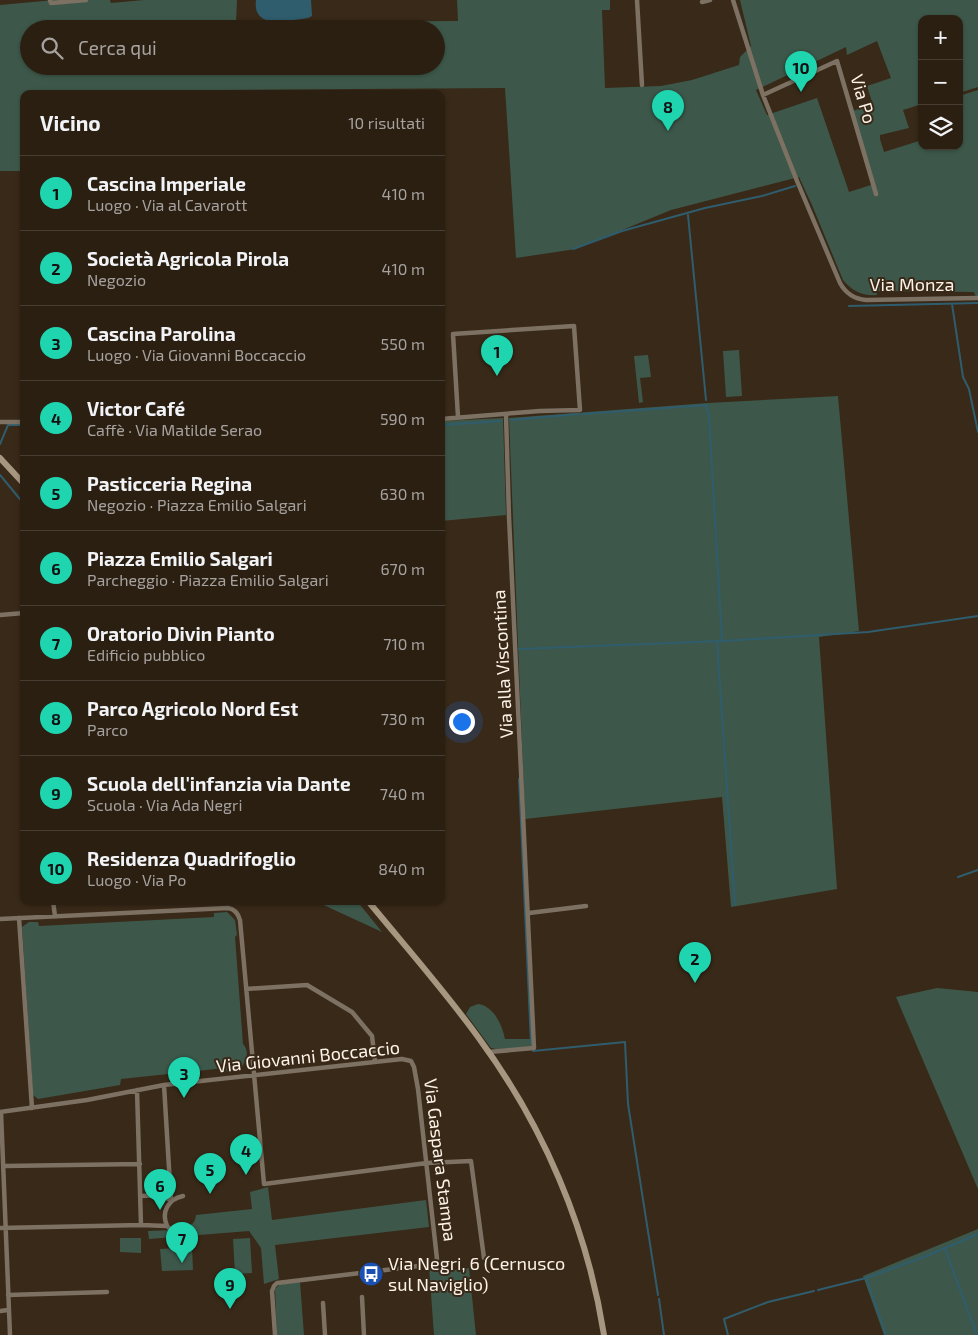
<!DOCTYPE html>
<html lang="it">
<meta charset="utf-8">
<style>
body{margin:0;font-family:"Exo 2",sans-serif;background:#33271b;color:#f1f3f6}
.controls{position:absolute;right:15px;top:15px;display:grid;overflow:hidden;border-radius:10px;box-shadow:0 1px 4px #0004}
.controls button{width:45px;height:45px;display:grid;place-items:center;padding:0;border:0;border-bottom:1px solid #473d32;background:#2b1f12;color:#f1f3f6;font:25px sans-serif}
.you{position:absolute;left:461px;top:721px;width:18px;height:18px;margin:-12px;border:4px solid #fff;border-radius:50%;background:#1a73e8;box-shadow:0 0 0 8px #1a73e833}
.badge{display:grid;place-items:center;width:32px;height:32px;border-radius:50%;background:#1fd5b0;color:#111;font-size:16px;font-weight:700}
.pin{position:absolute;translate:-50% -41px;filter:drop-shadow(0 1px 2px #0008)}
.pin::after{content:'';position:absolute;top:26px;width:18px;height:15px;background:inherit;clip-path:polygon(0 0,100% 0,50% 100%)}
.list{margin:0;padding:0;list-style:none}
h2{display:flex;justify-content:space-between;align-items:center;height:65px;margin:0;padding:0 20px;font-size:21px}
h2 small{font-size:16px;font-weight:400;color:#a6a29f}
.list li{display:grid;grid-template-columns:32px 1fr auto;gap:15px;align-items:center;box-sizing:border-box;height:75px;padding:0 20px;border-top:1px solid #473d32}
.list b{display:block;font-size:19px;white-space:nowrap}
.list p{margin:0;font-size:16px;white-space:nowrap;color:#a6a29f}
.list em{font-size:16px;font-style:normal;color:#a6a29f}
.icon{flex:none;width:28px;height:28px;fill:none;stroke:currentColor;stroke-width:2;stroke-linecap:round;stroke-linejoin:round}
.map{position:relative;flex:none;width:978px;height:1335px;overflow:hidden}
.search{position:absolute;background:#2b1f12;box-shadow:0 1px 4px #0004;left:20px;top:20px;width:425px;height:55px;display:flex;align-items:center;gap:12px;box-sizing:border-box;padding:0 18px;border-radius:28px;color:#a6a29f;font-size:19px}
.panel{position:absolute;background:#2b1f12;box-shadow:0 1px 4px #0004;left:20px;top:90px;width:425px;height:815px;border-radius:10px}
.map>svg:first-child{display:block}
.green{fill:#3d584a;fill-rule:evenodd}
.water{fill:#2f5d6e}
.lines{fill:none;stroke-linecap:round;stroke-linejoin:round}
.stream{stroke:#2f5d6e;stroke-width:2}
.street{stroke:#7c7162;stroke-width:4.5}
.secondary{stroke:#a89780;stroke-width:6}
.labels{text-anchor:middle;stroke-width:4;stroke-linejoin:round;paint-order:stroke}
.street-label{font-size:18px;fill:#fef3e8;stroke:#392918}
.poi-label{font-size:18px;fill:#fef3e8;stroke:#392918;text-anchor:start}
</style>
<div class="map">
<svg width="978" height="1335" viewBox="0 0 978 1335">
<rect width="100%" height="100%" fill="#392918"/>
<path class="green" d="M55 0H110L111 3 144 0H237L236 23 458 21 457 0H610V10H602L605 88 661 86 692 80 739 65 740 57 751 46 740 0H978V87L959 93V19H922V104L903 110 909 128 880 135V139L884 152 922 140V146H959V96L978 90V297H976L974 292 876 291 877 295C862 296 852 291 843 280L812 205 799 177 671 210 576 249 516 258 505 88 221 90 220 94H24V171H0V5ZM29 29H436V66H29ZM877 41 891 78 867 86 873 105 852 111 874 184 849 192 817 98 767 115 756 90 846 47 847 55Z
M739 350 742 396 726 397 723 351Z
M648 355 651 377 640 378 643 402 639 403 634 356Z
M838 396 859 631 819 637 837 889 731 907 722 797 525 819 509 418 708 403Z
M503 418 506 515 441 521V421Z
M315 901H357L382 932Z
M227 912 235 920 237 935 235 937 243 1044C251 1053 245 1063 239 1071L227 1072 225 1068 121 1079 120 1085 38 1099 33 1095 22 927 29 922H38L39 926 214 917V913Z
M937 988 978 992V1189L896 997Z
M478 1004C494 1006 502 1025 505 1039H532L533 1048 496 1049 491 1048 466 1014 470 1007Z
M268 1187 272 1220 426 1200 429 1227 275 1245 279 1279 264 1284 261 1248 249 1231 149 1239 148 1231 175 1230 179 1225C188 1229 195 1225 196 1215L252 1209 250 1192Z
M978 1229V1335H884L863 1276Z
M120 1238H141V1253L120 1252Z
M250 1238 252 1273 235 1274 233 1239Z
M192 1247 193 1270 162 1271 160 1249Z
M447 1264 448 1271 469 1268 476 1335H434L429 1267Z
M300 1282 304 1335H277L275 1289 280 1284Z"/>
<path class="water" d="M256 0H311L312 16 308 18C290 20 252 31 256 0Z"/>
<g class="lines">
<path class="stream" d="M688 215 706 400
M573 249 622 231 705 208 762 196 795 186
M952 304 963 377 969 389 978 432
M849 306 978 303
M511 420 578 414
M441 425 501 421
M0 444 8 425H24
M0 475 24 504
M722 641 868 632 978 616
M717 642 735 905
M519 649 722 641 709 416 706 405 582 414
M519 779 531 1043
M958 877 978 870
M533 1051 625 1042 628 1104 658 1295
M945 1249 977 1335
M866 1278 886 1335
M818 1290 866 1278 929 1255 978 1234
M659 1299 664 1335
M728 1335 724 1319 768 1302 814 1291"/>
<path class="street" d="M50 0 51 3 86 0
M637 0 642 85
M733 0 763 95 797 181 840 283C846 294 854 299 866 300L978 298
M702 2 710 0
M763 95 837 61 876 194
M441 419 540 411 580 410 574 326 453 334 458 417
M0 422H24
M0 615 24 613
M53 901 55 916
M529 913 586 906
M19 918 32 1108
M0 919 228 908C235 909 238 913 240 920L264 1184 427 1163 471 1161 484 1258
M246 989 307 985 352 1012 372 1036 375 1061
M489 1052 534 1048 509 517 506 415
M164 1085 171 1201
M137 1090 141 1225
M0 1112 87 1100 164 1085 402 1059 411 1061 414 1067 418 1089 437 1259 433 1263 427 1265 277 1283 274 1286 272 1291 275 1335
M1 1112 10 1335
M4 1166 140 1164
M141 1196 162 1195 171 1201
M167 1226C161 1212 168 1199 183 1196
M0 1228 141 1225 167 1226 173 1232 174 1236
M8 1295 107 1292
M362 1297 364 1335
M323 1303 325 1335
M0 1311 8 1310"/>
<path class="secondary" d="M0 458 24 484
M368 901C405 946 444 990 478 1037 543 1125 587 1227 604 1335"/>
</g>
<defs>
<symbol id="bus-disc" viewBox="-11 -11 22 22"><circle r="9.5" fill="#1a4fb4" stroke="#392918"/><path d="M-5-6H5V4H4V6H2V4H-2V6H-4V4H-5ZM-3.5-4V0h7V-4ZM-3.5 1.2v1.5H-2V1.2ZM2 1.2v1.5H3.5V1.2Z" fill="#fff"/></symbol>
</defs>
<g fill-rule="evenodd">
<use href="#bus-disc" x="357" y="1260" width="28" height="28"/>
</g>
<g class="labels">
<g class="street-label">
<text transform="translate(863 99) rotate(74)" y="6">Via Po</text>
<text x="912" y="291">Via Monza</text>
<text transform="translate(503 664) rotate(-93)" y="6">Via alla Viscontina</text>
<text transform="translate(308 1057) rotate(-6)" y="6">Via Giovanni Boccaccio</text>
<text transform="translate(440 1160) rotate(83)" y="6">Via Gaspara Stampa</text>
</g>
<g class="poi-label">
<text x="388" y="1270">Via Negri, 6 (Cernusco<tspan x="388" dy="21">sul Naviglio)</tspan></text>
</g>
</g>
</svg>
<div class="controls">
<button>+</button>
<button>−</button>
<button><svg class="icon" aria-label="layers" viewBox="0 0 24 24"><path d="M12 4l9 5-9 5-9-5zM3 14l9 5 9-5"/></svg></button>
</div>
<div class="you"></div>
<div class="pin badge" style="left:497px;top:376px">1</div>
<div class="pin badge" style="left:695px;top:983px">2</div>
<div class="pin badge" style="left:184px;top:1098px">3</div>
<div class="pin badge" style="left:246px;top:1175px">4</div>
<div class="pin badge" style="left:210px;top:1194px">5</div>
<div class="pin badge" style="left:160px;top:1210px">6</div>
<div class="pin badge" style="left:182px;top:1263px">7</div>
<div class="pin badge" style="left:668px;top:131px">8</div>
<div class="pin badge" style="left:230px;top:1309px">9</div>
<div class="pin badge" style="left:801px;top:92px">10</div>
<div class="search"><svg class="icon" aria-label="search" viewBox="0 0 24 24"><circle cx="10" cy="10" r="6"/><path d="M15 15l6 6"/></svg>Cerca qui</div>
<section class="panel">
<h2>Vicino<small>10 risultati</small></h2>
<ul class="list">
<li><span class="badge">1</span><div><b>Cascina Imperiale</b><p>Luogo · Via al Cavarott</p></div><em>410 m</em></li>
<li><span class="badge">2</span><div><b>Società Agricola Pirola</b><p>Negozio</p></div><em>410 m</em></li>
<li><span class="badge">3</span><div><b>Cascina Parolina</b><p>Luogo · Via Giovanni Boccaccio</p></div><em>550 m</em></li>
<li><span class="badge">4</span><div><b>Victor Café</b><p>Caffè · Via Matilde Serao</p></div><em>590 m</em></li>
<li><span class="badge">5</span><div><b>Pasticceria Regina</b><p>Negozio · Piazza Emilio Salgari</p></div><em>630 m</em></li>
<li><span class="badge">6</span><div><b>Piazza Emilio Salgari</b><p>Parcheggio · Piazza Emilio Salgari</p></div><em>670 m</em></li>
<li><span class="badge">7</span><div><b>Oratorio Divin Pianto</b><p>Edificio pubblico</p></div><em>710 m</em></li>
<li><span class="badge">8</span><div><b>Parco Agricolo Nord Est</b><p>Parco</p></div><em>730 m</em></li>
<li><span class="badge">9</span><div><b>Scuola dell'infanzia via Dante</b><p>Scuola · Via Ada Negri</p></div><em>740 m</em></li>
<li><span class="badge">10</span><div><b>Residenza Quadrifoglio</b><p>Luogo · Via Po</p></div><em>840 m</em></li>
</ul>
</section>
</div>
